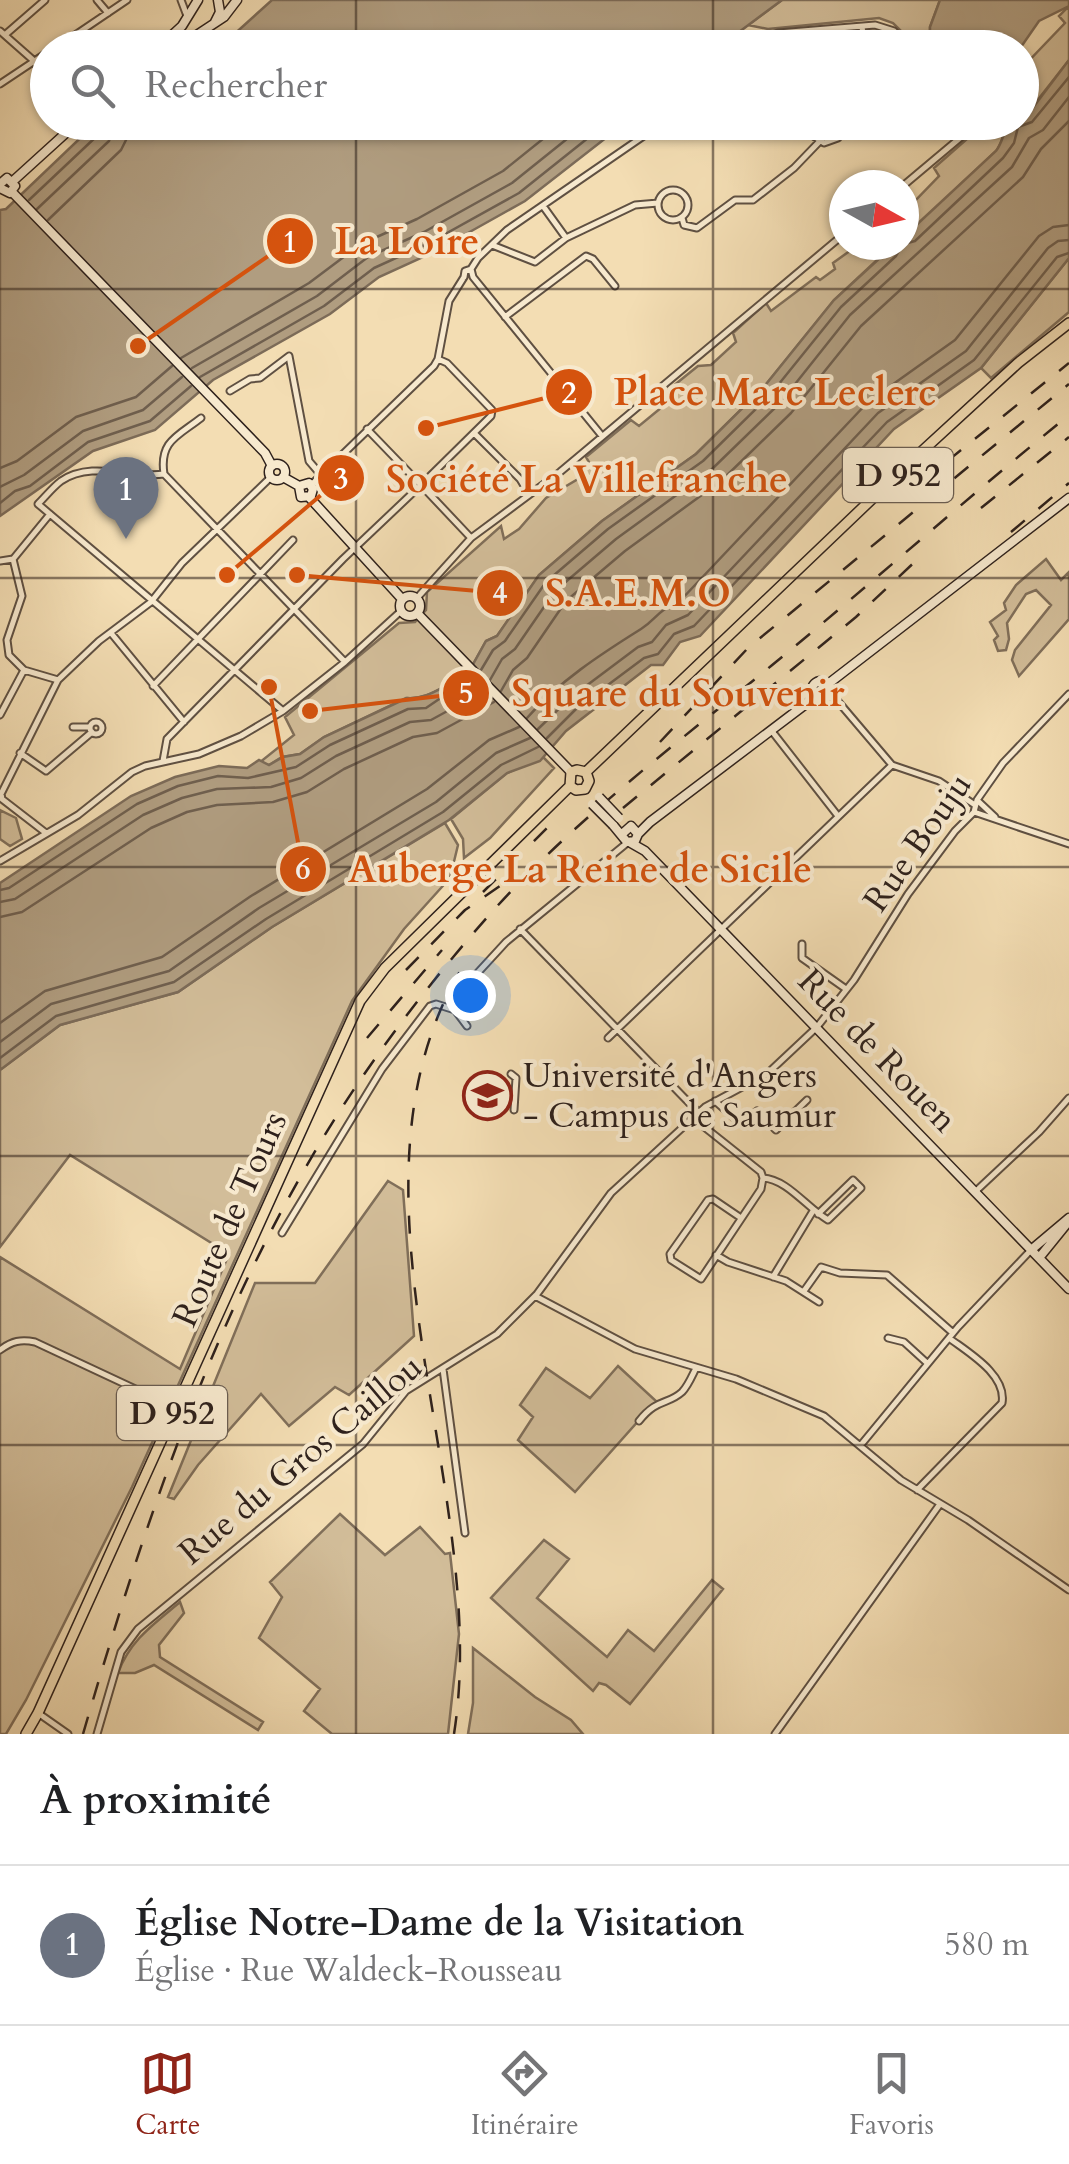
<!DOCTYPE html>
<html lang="fr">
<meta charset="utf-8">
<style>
body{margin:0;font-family:Cardo,serif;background:#f2f2f2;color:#202124}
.compass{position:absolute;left:829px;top:170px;width:90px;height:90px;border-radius:50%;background:#fff;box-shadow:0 2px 8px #0004;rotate:98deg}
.you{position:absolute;left:470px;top:995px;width:35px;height:35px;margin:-25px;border:8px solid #fff;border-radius:50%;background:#1a73e8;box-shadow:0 0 0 15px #1a73e833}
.badge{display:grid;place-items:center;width:65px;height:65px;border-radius:50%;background:#8f2418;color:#fff;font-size:32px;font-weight:700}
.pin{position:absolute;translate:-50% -82px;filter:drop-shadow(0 2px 5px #0008)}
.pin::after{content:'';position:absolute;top:52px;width:35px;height:30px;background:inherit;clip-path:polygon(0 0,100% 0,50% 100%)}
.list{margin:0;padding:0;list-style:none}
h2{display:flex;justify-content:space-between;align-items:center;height:130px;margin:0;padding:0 40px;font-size:42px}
h2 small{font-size:32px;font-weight:400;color:#757577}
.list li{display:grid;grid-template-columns:65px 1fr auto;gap:30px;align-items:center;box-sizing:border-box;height:160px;padding:0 40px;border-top:2px solid #e0e0e0}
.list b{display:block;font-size:38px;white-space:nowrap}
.list p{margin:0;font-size:32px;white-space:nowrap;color:#757577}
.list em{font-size:32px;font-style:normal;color:#757577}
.icon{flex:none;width:55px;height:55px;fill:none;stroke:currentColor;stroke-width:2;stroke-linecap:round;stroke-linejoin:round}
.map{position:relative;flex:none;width:1069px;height:1734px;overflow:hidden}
.search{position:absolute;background:#fff;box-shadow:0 2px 8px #0004;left:30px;right:30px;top:30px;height:110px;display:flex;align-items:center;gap:25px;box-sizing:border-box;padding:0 35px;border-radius:55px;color:#757577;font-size:38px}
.sheet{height:290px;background:#fff}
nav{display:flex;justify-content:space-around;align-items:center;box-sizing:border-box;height:140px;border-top:2px solid #e0e0e0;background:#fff;font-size:28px;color:#757577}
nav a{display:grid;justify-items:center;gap:5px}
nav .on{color:#8f2418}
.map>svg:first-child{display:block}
.green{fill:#d2bd99;stroke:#806f5a;stroke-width:2.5}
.water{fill:#b09d80;stroke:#7c6b58;stroke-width:2.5}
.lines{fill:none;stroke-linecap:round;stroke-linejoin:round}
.shore{stroke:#6f5f4e;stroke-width:2.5}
.street-casing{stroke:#5f5042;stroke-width:9}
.secondary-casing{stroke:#2e211c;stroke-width:11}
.primary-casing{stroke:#2e211c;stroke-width:12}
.street{stroke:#f7e9ce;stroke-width:5}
.secondary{stroke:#f7e9ce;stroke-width:8}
.primary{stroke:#f3ddb3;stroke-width:9}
.rail{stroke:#2e211c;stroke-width:2.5;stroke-dasharray:18 18;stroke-linecap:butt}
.secondary-bridge-casing{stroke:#2e211c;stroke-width:11;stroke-linecap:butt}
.secondary-bridge{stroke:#f7e9ce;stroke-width:8}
.grid{fill:none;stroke:#2e211c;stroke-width:2.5;stroke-opacity:0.55}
.labels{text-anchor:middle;stroke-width:8;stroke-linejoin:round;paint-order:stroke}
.shield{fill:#f7e9ce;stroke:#6a5d51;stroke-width:2.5}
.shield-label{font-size:32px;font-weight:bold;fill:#2e211c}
.street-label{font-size:35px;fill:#2e211c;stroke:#f7e9ce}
.poi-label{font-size:35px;fill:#2e211c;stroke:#f7e9ce;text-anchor:start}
.leader{fill:none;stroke:#d5530e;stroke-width:4}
.callout-dot{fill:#d5530e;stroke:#f7e9ce;stroke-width:4}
.mark-label{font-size:30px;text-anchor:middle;font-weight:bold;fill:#fff}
.callout-label{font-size:38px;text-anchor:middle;font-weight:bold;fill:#d5530e;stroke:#f7e9ce;stroke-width:8;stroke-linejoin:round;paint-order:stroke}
</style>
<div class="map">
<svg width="1069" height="1734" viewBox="0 0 1069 1734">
<rect width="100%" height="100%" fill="#f3ddb3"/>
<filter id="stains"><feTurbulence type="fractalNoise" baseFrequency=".002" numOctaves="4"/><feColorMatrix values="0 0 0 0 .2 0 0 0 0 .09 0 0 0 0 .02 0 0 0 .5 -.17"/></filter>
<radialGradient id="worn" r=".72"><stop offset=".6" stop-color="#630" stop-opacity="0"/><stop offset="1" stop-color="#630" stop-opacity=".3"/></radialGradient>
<path class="green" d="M782 0H940L930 27V47H917L893 23 879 18 768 29 748 25Z
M1069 6V60L1022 120V68L1065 23 1059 16Z
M985 123H1010C1004 131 1003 142 996 151L904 238V203L909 207 939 176 934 168Z
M858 245H893L834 300 763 388 696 454 602 521 539 575 497 636 486 641 466 677C444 684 430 700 406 698L324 737 300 754 282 757 269 765 259 763 294 735 285 717 399 623 415 622 426 610 427 592 501 526 504 539 519 529 546 498 578 479 590 464 586 457 631 420 639 426 673 398 667 391 698 366 711 365 736 342 733 333 766 303 771 311 816 277 820 280 835 269 833 263Z
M1069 258V312L991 378 981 368Z
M1046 559 1061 580 1069 572V619L1019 676 1012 660 1015 650 1051 605 1036 590 1026 594 1007 623 1009 639 1006 650 998 651 994 640 998 636 990 622 1006 610 1004 603 1016 585Z
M543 757 554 768 490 838 464 858 463 839 451 819 507 773Z
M0 810 16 818 22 839 10 846 0 839Z
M445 823 458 845 450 878 404 929 352 1001 132 1487 26 1700 6 1734H0V1257L180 1369 229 1254 70 1155 0 1247V1070L60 1025 178 992 272 927Z
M388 1181 403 1190 414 1336 349 1395 335 1387 289 1426 261 1394 198 1465 174 1499 168 1497 255 1283H315Z
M618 1366 656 1401 575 1492 518 1440 533 1417 520 1405 546 1368 590 1398Z
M340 1514 385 1555 420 1527 445 1554 450 1553 459 1634 448 1734H332L304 1711 320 1689 259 1638 282 1597 270 1582Z
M544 1540 569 1559 537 1598 607 1657 628 1630 654 1651 712 1580 723 1589 630 1704 606 1685 599 1683 593 1691 491 1598Z
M180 1602 184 1613 159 1645 160 1657 263 1722 258 1730 154 1665 135 1673H118C130 1640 154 1624 180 1602Z
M473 1648 535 1697 571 1720 583 1734H468L473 1703Z"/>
<path class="water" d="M272 0H782L719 47H220Z
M940 0H1069V6L1039 21 1021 47H930V27Z
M1069 60V258L981 368 894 429 700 636 680 642 663 665H651L566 731 540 761 507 773 449 820 272 927 178 992 60 1025 0 1070V883L131 796 175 777 219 766 247 768 259 760 269 765 283 757 300 754 324 737 407 698C430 700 443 684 466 677L486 641 497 636 539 575 602 521 696 454 763 388 834 300 892 247 904 245V238L912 229 996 151C1003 142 1003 131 1010 123L1022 122Z
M96 123H625L525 201 434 252 379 277 330 314 213 380 155 430 93 451 0 516V210L6 209Z"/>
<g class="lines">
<path class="shore" d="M29 200 99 134 102 122
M37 209 109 141 115 122
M48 220 121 150 128 136 130 122
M904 244 915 241 1003 158 1014 143 1018 127 1032 122 1069 77
M181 358 309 283 361 244 417 219 503 171 564 122
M192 368 317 296 368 257 424 232 512 183 588 122
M200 377 324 306 374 268 429 243 519 193 608 122
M0 468 17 461 76 417 136 397 172 366
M0 487 24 475 83 431 143 410 182 377
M0 503 15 491 30 486 88 442 150 421 191 386
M481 670 493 650 505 641 546 582 608 529 703 461 770 395 841 307 896 256 902 245
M490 680 502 659 515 649 555 591 616 539 711 470 780 403 850 315 1012 167 1029 138 1043 130 1069 97
M501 691 513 670 527 658 566 601 625 551 721 481 791 413 861 326 1023 177 1041 149 1069 121
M527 718C558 682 601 654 641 629 657 619 656 611 679 602L868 402 955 340 1039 236 1053 227 1069 225
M538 729 570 698 638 647 652 642 666 625 688 615 878 413 966 351 1048 248 1058 241 1069 240
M547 738 577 708 644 658 658 654 674 634 694 626 887 422 974 360 1057 257 1069 253
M0 890 9 888 137 804 178 786 218 776 248 778 296 767 330 745 408 709 426 708 448 693 475 682
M0 902 15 899 143 815 182 798 217 789 271 787 301 778 336 756 410 722 431 720 484 691
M0 917 22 912 151 828 187 812 217 805 273 802 307 792 344 769 413 737 437 733 494 702
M0 1023 45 991 162 957 251 896 427 789 489 740 519 727
M0 1042 51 1004 169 971 259 908 436 802 496 753 530 738
M0 1058 56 1016 174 982 266 919 443 812 501 765 538 747"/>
<defs>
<path id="street" d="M97 0 108 13
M181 0 187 16
M0 31 33 60 48 83
M6 34 45 0
M56 48 127 0
M751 48 761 38 778 33 875 25 894 31 910 48
M859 48 863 26
M0 84 48 52
M811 122 812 135 824 143 838 138 840 122
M904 185 979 122
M658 205a15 15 0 1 1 30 0a15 15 0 1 1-30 0Z
M543 206 566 238
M682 218 684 225 697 228 735 200H753L794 168 819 142
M492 245 535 262 566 238 635 205 658 203
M471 269 473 277 602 436
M464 277 465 271 471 269 478 258 507 230 664 122
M505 317 586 256 593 259 615 286
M230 391 250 379 260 378 289 356 309 461 321 475
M367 429 421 485 491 416 492 410 447 363 438 359
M474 433 520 479 529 494
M164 474C131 479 92 460 61 481 53 487 45 497 38 504L283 711
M164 474 345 662
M164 474C159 441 178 436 201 418
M311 485 434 366 438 359 449 301 464 277
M14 558 50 514
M13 559 22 596 7 640 9 655 24 670 58 680
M0 561 13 559
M417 598 471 538 560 472 844 234
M111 633 184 722
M153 686 293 540
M830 692 892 765 939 781 975 805
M0 715 24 670
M90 728a6 6 0 1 1 12 0a6 6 0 1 1-12 0Z
M73 727H90
M771 730 838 816
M20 753 46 771 92 732
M163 761 167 739 343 559 421 485 471 538
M978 801 995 817
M974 812 1069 844
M46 833 2 799 1 794 58 680 99 641 151 602 182 563 271 477
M0 861 78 815 132 772 145 766 199 754 241 736 283 711 345 662 401 611
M520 929 698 1112
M802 944V958L846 989
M455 1010 472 979 506 942 627 843
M455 1010 467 1026
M608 1038 892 765
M511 1074 516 1078 514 1110
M715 1101 741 1124 757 1111 776 1130 807 1100
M693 1118 761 1172 763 1178C787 1179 808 1209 828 1220L861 1188 853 1180 818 1214
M976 1191 1039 1132 1069 1098
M741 1218 713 1199 708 1200 670 1254 671 1260 701 1279 761 1189 763 1178
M282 1233 382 1069 430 1006 436 1004 455 1010
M716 1255 728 1262 786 1281 819 1302
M773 1277 813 1211
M804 1291 821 1267 840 1273 887 1275 953 1333
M535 1296 635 1349 736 1379 824 1416 901 1480 968 1520 1069 1590
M888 1338 904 1342 927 1363
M0 1350C12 1341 21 1339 35 1342L174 1407
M443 1369 465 1533
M639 1421C657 1398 668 1405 682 1392 688 1386 692 1376 696 1368
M860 1446 958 1327 1031 1250
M917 1490 1002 1403C1007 1375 969 1353 949 1338
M38 1713 68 1734
M97 1734 121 1652 138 1629 363 1444 406 1391 497 1334 537 1294 611 1193 705 1107 768 1073 817 1027 854 980 908 894 955 831 974 812 977 800 1003 763 1069 694
M775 1734 940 1504"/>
<path id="secondary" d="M215 22 220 12 218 0
M158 48 182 26 198 0
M177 48 224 17 237 0
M13 181 78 122
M0 184 7 178 15 186 10 193 0 188
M12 192 265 453 272 466
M269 472a8 8 0 1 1 16 0a8 8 0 1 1-16 0Z
M283 477 299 486 309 483 313 489 311 496 301 497 299 486
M309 497 402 599
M400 606a10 10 0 1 1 20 0a10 10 0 1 1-20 0Z
M417 613 571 772
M812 690a9 9 0 1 1 18 0a9 9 0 1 1-18 0Z
M828 684 1069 498
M613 825 627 842 635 841 638 834 631 826 622 834
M638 834 650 822 815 697
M631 843 645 851 1069 1289
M1031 1250 1069 1218
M1039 1258 1069 1221"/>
<path id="primary" d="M586 772 919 454 1018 363 1069 323
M570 786 576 790 585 789 589 781 586 772
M570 786 571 772 577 770 586 772
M26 1734 38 1713 360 1001 385 968 570 786"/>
</defs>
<use href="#street" class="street-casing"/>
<use href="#secondary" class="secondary-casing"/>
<use href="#primary" class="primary-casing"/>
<use href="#street" class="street"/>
<use href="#secondary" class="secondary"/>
<use href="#primary" class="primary"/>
<path class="rail" d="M919 484 1069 363
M981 508 1069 437
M1011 532 1069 483
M660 742 748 648 1069 384
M623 808 856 617 921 556
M483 892 555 820
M406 970 465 910 500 886
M367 1038 442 950
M83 1734C139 1542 202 1349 302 1174 354 1081 420 993 491 913 573 821 675 745 771 666 871 584 968 497 1069 415
M454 1734C493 1488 323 1184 468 958"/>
<defs>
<path id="secondary-bridge" d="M599 797 619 818
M592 804 613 825"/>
</defs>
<use href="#secondary-bridge" class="secondary-bridge-casing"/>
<use href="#secondary-bridge" class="secondary-bridge"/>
</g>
<path class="grid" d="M356 0V48M713 0V48M356 122V1734M713 122V1734M0 289H1069M0 578H1069M0 867H1069M0 1156H1069M0 1445H1069"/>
<defs>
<symbol id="university-ring" viewBox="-11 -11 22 22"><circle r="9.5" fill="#f7e9ce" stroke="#8f2418" stroke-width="1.5"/><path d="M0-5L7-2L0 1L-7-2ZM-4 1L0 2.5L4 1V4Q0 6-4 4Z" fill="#8f2418"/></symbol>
</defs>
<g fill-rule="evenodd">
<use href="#university-ring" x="460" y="1068" width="55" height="55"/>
</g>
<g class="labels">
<g class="shield">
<rect x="843" y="448" width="110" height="54" rx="8"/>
<rect x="117" y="1386" width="110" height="54" rx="8"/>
</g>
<g class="shield-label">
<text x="898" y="486">D 952</text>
<text x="172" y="1424">D 952</text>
</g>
<g class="street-label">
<text transform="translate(917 842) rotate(-55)" y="12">Rue Bouju</text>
<text transform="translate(878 1050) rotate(46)" y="12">Rue de Rouen</text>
<text transform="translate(229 1219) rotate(-66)" y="12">Route de Tours</text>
<text transform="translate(300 1459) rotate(-40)" y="12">Rue du Gros Caillou</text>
</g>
<g class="poi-label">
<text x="523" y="1087">Université d'Angers<tspan x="523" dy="40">- Campus de Saumur</tspan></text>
</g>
</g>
<path class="leader" d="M138 346L290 241M426 428L569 392M227 575L341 478M297 575L500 593M310 711L466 693M269 687L303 869"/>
<g class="callout-dot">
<circle cx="138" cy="346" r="10"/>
<circle cx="426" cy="428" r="10"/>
<circle cx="227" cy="575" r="10"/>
<circle cx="297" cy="575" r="10"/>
<circle cx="310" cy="711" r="10"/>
<circle cx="269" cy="687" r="10"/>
<circle cx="290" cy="241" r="25"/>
<circle cx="569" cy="392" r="25"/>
<circle cx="341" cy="478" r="25"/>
<circle cx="500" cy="593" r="25"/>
<circle cx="466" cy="693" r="25"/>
<circle cx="303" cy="869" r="25"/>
</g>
<g class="mark-label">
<text x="290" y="252">1</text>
<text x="569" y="403">2</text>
<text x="341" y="489">3</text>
<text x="500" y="603">4</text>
<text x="466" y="703">5</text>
<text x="303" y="879">6</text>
</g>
<g class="callout-label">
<text x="407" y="254">La Loire</text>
<text x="775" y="405">Place Marc Leclerc</text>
<text x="587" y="492">Société La Villefranche</text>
<text x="638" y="606">S.A.E.M.O</text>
<text x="678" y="706">Square du Souvenir</text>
<text x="580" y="882">Auberge La Reine de Sicile</text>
</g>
<rect width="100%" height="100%" filter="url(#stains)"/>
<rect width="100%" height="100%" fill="url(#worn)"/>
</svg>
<svg class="compass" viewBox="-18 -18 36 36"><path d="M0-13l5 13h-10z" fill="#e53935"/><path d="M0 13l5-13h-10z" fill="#757577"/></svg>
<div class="you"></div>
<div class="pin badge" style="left:126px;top:539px;background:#6b7280">1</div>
<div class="search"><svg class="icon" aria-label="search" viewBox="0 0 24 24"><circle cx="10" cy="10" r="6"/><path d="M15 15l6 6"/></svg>Rechercher</div>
</div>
<section class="sheet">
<h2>À proximité<small></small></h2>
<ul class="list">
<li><span class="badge" style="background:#6b7280">1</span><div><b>Église Notre-Dame de la Visitation</b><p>Église · Rue Waldeck-Rousseau</p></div><em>580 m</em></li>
</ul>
</section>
<nav>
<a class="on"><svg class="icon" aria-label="map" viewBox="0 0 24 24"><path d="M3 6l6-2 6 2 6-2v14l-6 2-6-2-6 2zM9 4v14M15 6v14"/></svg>Carte</a>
<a><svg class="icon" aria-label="directions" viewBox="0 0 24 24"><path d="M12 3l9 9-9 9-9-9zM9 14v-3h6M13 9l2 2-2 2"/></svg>Itinéraire</a>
<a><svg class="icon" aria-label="saved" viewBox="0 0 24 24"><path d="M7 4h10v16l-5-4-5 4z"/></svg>Favoris</a>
</nav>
